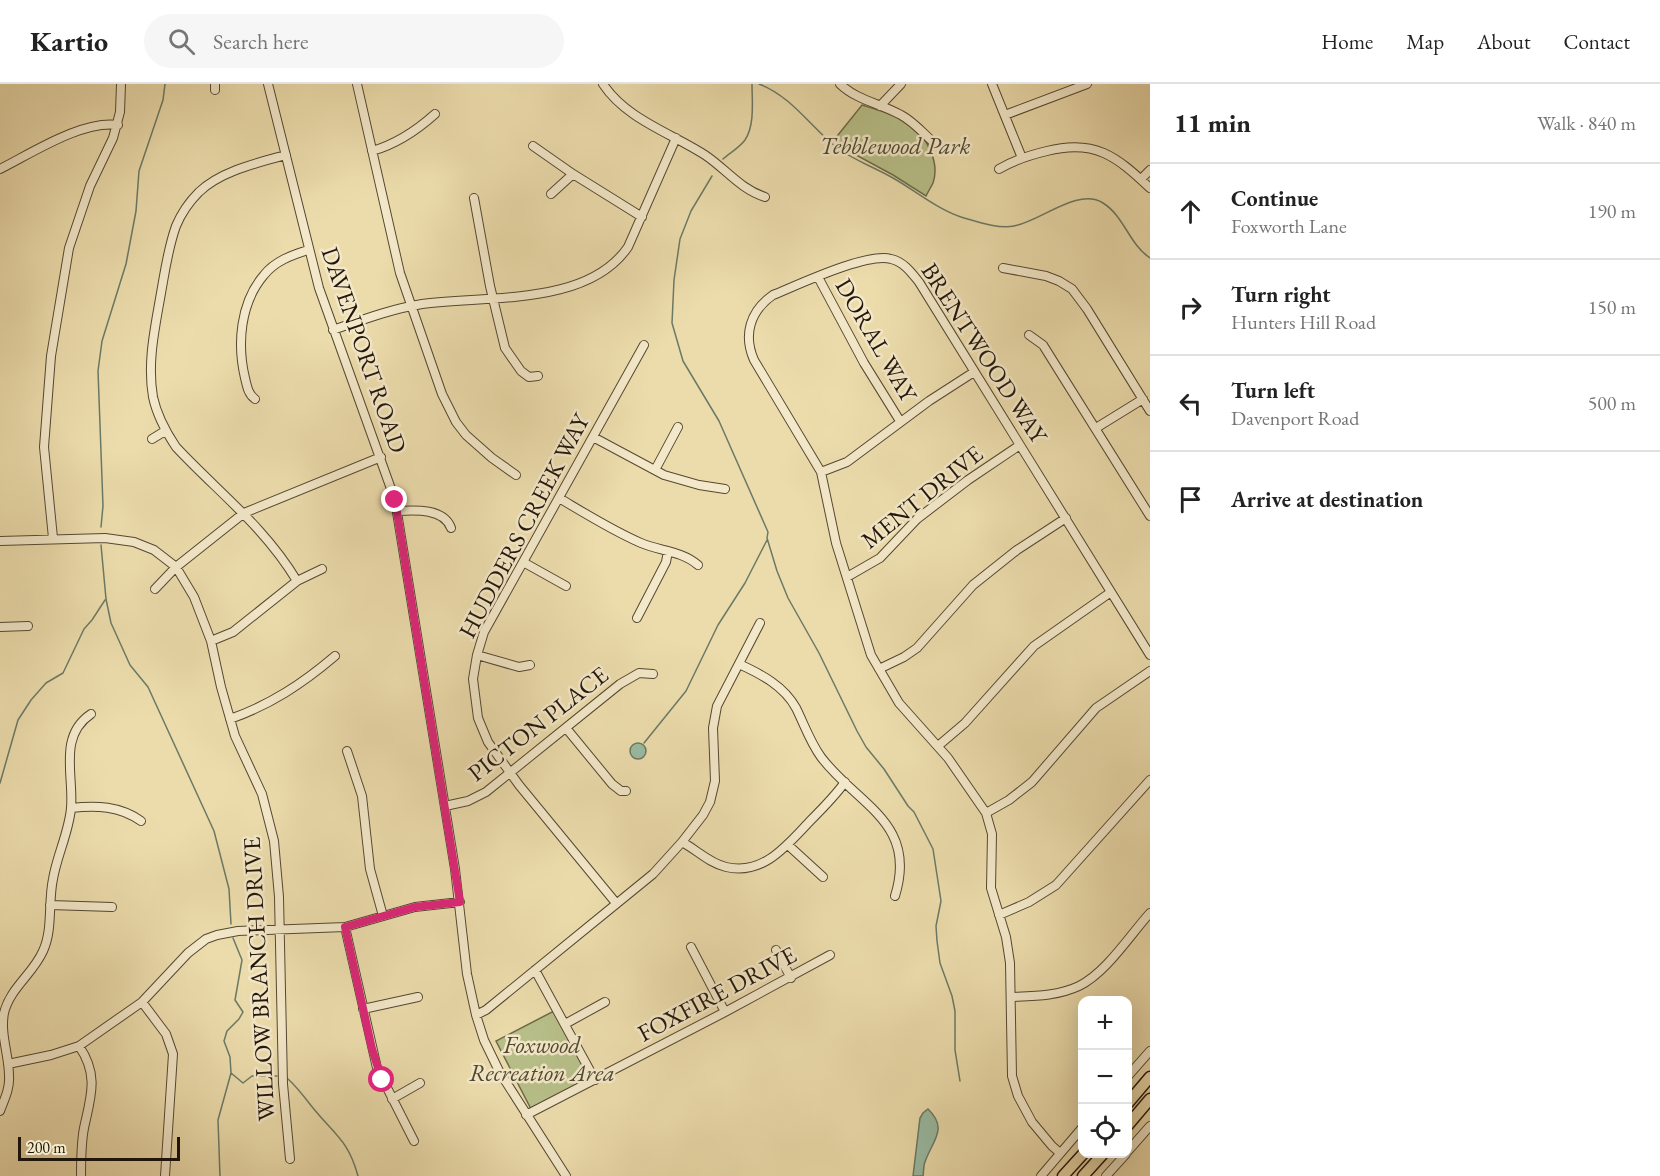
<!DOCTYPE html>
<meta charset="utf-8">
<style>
body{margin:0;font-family:"EB Garamond",serif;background:#f6f6f6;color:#222}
.controls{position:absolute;right:18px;bottom:18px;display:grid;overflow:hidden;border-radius:12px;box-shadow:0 6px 24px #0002}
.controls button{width:54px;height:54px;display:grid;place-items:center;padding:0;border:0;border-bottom:2px solid #e0e0e0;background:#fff;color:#222;font:30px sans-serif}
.scale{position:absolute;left:18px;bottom:15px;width:162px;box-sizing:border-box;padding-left:6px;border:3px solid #22160a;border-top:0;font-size:16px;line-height:21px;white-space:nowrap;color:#22160a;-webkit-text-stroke:4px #f3e8c9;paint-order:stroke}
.stop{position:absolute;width:18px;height:18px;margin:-14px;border:4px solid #db2777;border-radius:50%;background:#fff}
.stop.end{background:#db2777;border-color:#fff;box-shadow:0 2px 6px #0008}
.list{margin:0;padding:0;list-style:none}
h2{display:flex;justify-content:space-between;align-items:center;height:78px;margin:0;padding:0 24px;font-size:26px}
h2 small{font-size:20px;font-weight:400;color:#767676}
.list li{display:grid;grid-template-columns:39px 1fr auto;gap:18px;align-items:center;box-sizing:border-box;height:96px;padding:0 24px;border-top:2px solid #e0e0e0}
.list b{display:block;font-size:22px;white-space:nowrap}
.list p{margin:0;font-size:20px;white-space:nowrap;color:#767676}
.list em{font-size:20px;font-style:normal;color:#767676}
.icon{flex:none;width:33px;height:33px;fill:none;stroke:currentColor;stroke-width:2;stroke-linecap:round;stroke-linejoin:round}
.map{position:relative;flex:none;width:1150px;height:1092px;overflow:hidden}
header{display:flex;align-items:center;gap:36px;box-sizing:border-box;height:84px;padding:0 30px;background:#fff;border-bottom:2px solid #e0e0e0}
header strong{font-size:28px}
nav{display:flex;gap:33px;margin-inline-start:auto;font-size:21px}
.search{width:420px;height:54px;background:#f6f6f6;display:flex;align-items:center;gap:15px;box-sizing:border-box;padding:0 21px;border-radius:33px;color:#767676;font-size:22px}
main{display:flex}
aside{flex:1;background:#fff}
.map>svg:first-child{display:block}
.green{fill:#b8c089;stroke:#6d6b4a;stroke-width:1.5}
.water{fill:#9abca4;stroke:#6a7a66;stroke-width:1.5}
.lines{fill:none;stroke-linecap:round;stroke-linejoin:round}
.stream{stroke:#6a7a66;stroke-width:1.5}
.minor-casing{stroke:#544832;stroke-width:10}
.highway-casing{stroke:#22160a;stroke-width:13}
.minor{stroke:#f3e8c9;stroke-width:8}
.highway{stroke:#ecdcac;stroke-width:10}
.route{stroke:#db2777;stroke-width:8}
.labels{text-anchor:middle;stroke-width:5;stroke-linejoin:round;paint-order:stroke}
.park-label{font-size:24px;font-style:italic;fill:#4f4930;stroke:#f3e8c9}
.street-label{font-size:24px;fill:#22160a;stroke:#f3e8c9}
</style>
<header>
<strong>Kartio</strong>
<div class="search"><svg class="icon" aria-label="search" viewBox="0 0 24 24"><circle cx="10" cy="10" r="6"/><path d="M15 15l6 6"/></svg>Search here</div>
<nav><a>Home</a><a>Map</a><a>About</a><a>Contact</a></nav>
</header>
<main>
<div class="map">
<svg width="1150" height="1092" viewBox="0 0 1150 1092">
<rect width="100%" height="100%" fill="#ecdcac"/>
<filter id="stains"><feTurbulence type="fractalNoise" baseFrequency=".00333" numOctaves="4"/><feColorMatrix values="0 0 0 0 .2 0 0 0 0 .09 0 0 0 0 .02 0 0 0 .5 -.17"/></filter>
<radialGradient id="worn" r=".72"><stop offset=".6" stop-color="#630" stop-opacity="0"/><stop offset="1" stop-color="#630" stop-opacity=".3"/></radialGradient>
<path class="green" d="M862 21C878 26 896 31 910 41 927 52 940 79 933 99 931 103 928 108 926 112L893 91 843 64 834 56Z
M554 927 589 992 587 997 531 1025 496 957Z"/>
<path class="water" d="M630 667a8 8 0 1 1 16 0a8 8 0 1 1-16 0Z
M928 1025C949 1045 932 1057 925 1078 923 1082 924 1087 923 1092H913L920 1034 923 1029Z"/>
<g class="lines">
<path class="stream" d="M759 0C791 12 810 42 836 63 853 76 874 83 893 94 916 107 938 126 964 134 978 138 999 145 1014 142 1041 137 1078 103 1103 119 1124 132 1129 160 1150 174
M723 75C730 69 740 63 745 56 755 41 752 17 752 0
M712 92 691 127 680 155 674 196 672 239 683 277 719 337 768 448 767 454 777 487 788 514 819 569 857 647 866 663 884 685 908 722 914 728 933 765 941 817 936 842 937 857 940 879 952 912 955 927V966L960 997
M101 443 103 422 98 287 102 257 126 180 136 127 139 87 163 16 165 0
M101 461 106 515 111 539 130 581 148 603 214 747 229 805 231 840
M644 659 686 607 718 541 745 499 767 456
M0 699 18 636 31 616 46 599 63 589 84 545 92 536 105 516
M231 989 243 999 252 992H277
M288 995C298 1004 305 1014 313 1024 335 1051 348 1056 358 1092
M220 1092 218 1036 231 989 230 973 224 957 227 947 239 935 243 928 235 916 242 876 233 854"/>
<defs>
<path id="minor" d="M268 0 319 204 395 416 455 785 467 890 476 931 484 956 499 987 566 1092
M357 0 400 189 442 310 456 338 466 351 492 374 516 391
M603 0C626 35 671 49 705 71 726 85 740 105 765 113
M840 0C858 17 880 19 901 31 914 38 923 49 934 59
M992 0 1022 74
M215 6V0
M880 22 901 0
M1005 31 1087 0
M533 62 573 90 642 133
M372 67C397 60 416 47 435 30
M286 71C257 79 221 87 199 108 189 118 181 130 176 142 168 164 165 187 161 209 155 244 147 278 153 313 157 332 166 348 176 363 218 408 264 442 297 497
M0 85C32 69 82 36 118 41
M999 85C1014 76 1030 71 1047 67 1095 55 1116 72 1150 104
M1141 95 1150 86
M551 110 573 90
M474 114 490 202 505 264 521 287 529 293 538 292
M1003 184 1046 192 1059 197 1072 205 1087 225 1150 327
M818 193 864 279 900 337
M333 246C362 236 391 225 422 220 485 211 587 223 628 163L676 54
M1029 251 1043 261 1150 432
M255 315C248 310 247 302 245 294 237 260 240 219 264 191 275 177 292 171 308 166
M1096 344 1143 315
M593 353 664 391 699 401 725 405
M152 355 165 347
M655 386 678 343
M821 388 847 378 929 317 974 288
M559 414C586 430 613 447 641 459 660 467 682 467 698 481
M397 427C415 426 444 424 451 444
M53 454 44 363 51 272 69 164 90 102 113 54 120 28 121 0
M0 457 105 454 134 458 154 466 176 483 194 513 211 557 221 603 235 652 262 710 274 757 279 813 283 1000 290 1075
M523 478 566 502
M847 493 880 474 917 435 968 396 1020 361
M155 505 176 483 244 429 381 373
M637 534 666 478 668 467
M0 543 28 542
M211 557 233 548 297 497 322 485
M477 571 519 583 530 581
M739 580C761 590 784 602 796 624 804 640 810 658 821 673 857 721 918 738 895 812
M879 585 904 573 917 564 973 501 1017 466 1066 434
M230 635C270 621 302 600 335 572
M566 644 612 700 621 707H626
M938 662 965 639 1034 562 1111 508
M347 667 362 712 370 785 383 832
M445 722 468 717 486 708 620 600 639 589 653 590
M71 724C96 721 120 722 141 737
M986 729 1009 716 1032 698 1096 624 1150 587
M682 758C697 766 709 779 726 783 764 792 788 760 811 736 823 724 835 712 845 698
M788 761 823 793
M616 819 519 701 488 658 478 634 473 595 477 571 484 548 644 261
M50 821 112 823
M999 831 1029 818 1056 801 1150 696
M345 843 377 984 414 1057
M691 863 725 928
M776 866 791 894
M535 886 595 996
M1011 913C1034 912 1058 912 1079 902 1106 889 1130 851 1150 829
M142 918 166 950 173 970 165 1092
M363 925 418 913
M476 931 486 926 653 790 682 758 703 731 710 718 715 697 713 644 717 622 760 539
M565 940 605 918
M79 962C99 991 91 1012 84 1044 81 1060 81 1076 81 1092
M8 980 51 971 79 962 142 918 188 869 206 855 217 851 238 847 345 843 415 823 460 818
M1128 992 1150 967
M392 1015 420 999
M0 1027C4 1016 10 1005 9 992 9 971 0 950 4 929 10 904 33 890 43 867 53 846 48 818 53 795 57 771 69 748 71 724 74 692 58 652 91 630
M526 1031 725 928 830 871
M1128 1067 1150 1042
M1060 1069 1052 1062 1032 1038 1018 1012 1012 992 1010 879 1006 853 991 804 992 750 986 729 948 674 899 619 871 571 836 459 821 388 754 276C743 251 750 227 773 211 798 201 867 168 891 175 904 178 911 188 919 198L1150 571
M1041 1092 1082 1044
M1106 1092 1126 1070"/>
<path id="highway" d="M1128 1019 1150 993
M1128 1041 1150 1015
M1063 1092 1083 1070
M1083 1092 1103 1070"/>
</defs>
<use href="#minor" class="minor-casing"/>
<use href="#highway" class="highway-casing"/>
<use href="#minor" class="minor"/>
<use href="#highway" class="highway"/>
</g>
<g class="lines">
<path class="route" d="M382 996 372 965 345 843 415 823 460 818 395 416"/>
</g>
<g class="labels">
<g class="park-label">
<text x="895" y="70">Tebblewood Park</text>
<text x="542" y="969">Foxwood<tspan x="542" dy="28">Recreation Area</tspan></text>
</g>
<g class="street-label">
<text transform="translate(876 256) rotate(60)" y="8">DORAL WAY</text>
<text transform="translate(364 266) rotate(71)" y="8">DAVENPORT ROAD</text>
<text transform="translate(984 269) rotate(57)" y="8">BRENTWOOD WAY</text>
<text transform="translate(922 413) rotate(-39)" y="8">MENT DRIVE</text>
<text transform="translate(524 442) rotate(-62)" y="8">HUDDERS CREEK WAY</text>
<text transform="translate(538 640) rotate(-38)" y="8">PICTON PLACE</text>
<text transform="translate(259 895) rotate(-93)" y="8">WILLOW BRANCH DRIVE</text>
<text transform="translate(717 910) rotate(-28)" y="8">FOXFIRE DRIVE</text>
</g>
</g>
<rect width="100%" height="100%" filter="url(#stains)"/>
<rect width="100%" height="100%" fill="url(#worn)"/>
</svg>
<div class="controls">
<button>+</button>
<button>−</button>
<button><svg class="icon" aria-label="locate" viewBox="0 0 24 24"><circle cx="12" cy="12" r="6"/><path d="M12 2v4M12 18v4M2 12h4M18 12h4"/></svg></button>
</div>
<div class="scale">200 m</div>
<div class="stop" style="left:382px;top:996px"></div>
<div class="stop end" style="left:395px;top:416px"></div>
</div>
<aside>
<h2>11 min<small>Walk · 840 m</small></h2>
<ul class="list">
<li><svg class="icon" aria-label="ahead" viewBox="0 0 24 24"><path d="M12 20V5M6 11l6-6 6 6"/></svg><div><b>Continue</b><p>Foxworth Lane</p></div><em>190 m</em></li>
<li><svg class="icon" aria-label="right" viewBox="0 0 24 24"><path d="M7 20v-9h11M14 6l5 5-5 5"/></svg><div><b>Turn right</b><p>Hunters Hill Road</p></div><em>150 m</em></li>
<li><svg class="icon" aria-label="left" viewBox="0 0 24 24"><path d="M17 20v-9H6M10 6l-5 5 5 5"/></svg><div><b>Turn left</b><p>Davenport Road</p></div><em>500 m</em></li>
<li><svg class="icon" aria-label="arrive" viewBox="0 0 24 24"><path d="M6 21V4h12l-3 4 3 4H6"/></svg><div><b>Arrive at destination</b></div></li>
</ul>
</aside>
</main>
